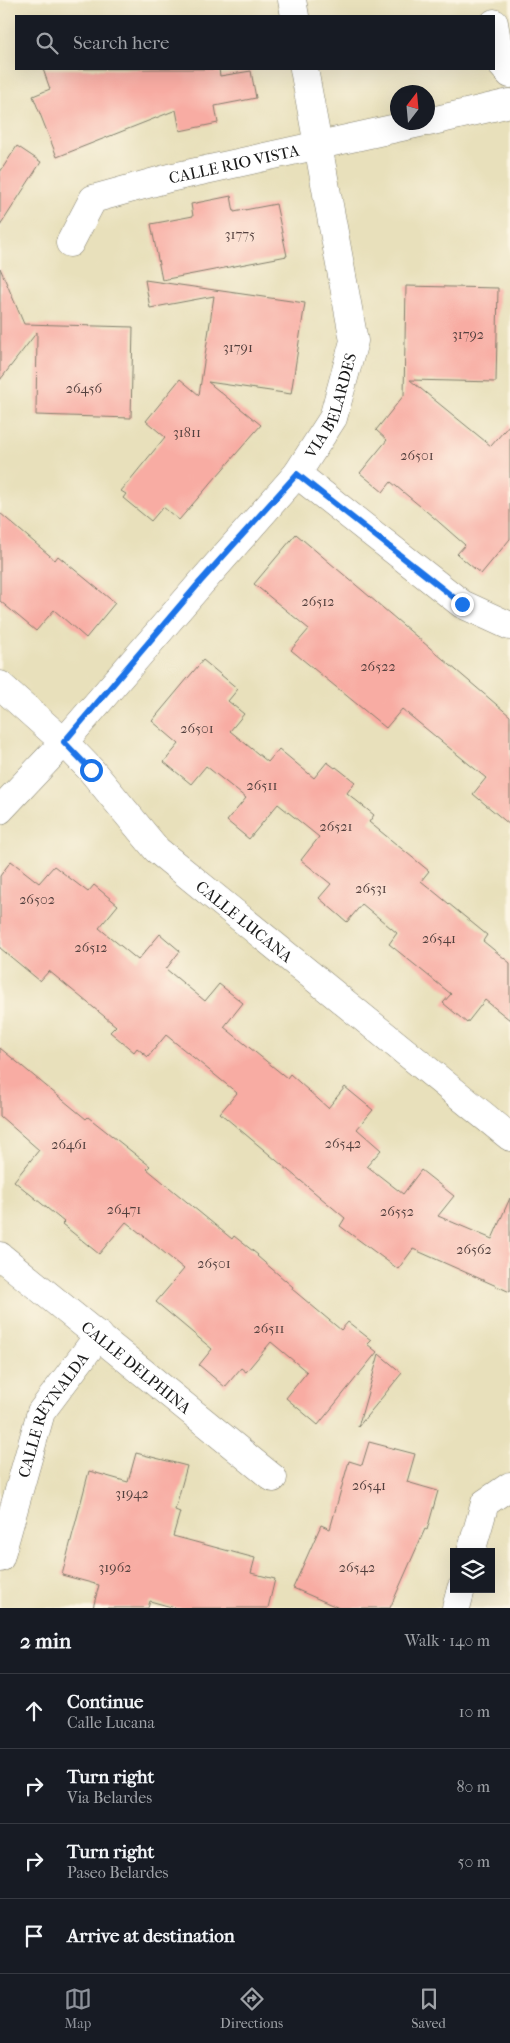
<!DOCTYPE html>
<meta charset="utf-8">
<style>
body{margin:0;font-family:"IM FELL French Canon",serif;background:#242831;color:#f1f3f6}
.controls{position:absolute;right:15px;bottom:15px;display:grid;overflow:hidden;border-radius:0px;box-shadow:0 5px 20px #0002}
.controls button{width:45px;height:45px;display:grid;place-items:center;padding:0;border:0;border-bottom:1px solid #363941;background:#171b24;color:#f1f3f6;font:25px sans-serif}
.compass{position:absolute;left:390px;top:85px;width:45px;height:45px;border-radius:50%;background:#171b24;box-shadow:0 5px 20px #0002;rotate:16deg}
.stop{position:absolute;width:15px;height:15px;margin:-11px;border:4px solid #1a73e8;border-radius:50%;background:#fff}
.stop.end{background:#1a73e8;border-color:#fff;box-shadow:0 1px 5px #0008}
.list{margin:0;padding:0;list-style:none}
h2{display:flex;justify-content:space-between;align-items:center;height:65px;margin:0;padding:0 20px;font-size:21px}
h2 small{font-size:16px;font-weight:400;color:#9ea1a6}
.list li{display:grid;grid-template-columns:32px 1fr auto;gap:15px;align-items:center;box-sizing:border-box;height:75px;padding:0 20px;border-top:1px solid #363941}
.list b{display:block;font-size:19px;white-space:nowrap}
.list p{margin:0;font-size:16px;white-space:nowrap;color:#9ea1a6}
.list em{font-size:16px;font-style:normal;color:#9ea1a6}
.icon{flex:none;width:28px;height:28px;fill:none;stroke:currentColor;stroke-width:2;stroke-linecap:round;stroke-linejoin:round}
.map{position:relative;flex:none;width:510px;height:1608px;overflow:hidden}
.search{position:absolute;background:#171b24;box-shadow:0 5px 20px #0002;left:15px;right:15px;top:15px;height:55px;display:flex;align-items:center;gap:12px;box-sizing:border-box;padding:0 18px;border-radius:0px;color:#9ea1a6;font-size:19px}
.sheet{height:365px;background:#171b24}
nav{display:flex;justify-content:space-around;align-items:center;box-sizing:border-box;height:70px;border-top:1px solid #363941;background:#171b24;font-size:14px;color:#9ea1a6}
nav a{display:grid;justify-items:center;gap:2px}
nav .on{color:#8c9099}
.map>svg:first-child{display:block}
.building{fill:#f8aca3}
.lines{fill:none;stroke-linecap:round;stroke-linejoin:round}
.minor-casing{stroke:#827e6c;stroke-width:29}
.minor{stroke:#fff;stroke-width:28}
.route{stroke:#1a73e8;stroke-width:6}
.labels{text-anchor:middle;stroke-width:5;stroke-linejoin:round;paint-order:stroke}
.number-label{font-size:14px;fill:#53403e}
.street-label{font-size:16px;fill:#1c1c1c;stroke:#fcf5e5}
</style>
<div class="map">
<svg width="510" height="1608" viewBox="0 0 510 1608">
<rect width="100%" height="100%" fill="#fcf5e5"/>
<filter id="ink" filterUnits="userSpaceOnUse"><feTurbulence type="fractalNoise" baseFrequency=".02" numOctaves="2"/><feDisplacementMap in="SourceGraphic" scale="10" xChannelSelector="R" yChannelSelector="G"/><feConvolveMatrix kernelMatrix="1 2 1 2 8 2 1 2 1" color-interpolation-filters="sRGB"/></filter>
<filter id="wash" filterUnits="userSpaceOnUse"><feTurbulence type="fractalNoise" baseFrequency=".0096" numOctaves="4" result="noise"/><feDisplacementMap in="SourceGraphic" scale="20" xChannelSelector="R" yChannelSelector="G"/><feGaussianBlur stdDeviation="1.12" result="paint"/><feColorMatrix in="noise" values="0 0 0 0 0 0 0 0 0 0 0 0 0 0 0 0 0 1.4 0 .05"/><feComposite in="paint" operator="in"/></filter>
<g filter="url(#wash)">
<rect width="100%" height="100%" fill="#e8e0bb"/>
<g id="blocks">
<path class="building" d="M43 69H219L220 76 251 71 256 98 215 106 218 123 180 131 176 110 57 157 33 96 50 89Z
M17 146 41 162 0 226V172Z
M231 196 234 212 276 204 287 256 162 280 151 224 193 216 191 204Z
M0 268 24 324 133 327 131 418 36 415 37 332 0 380Z
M145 280 305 303 291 394 208 382 261 425 179 520 163 507 151 521 123 498 126 494 121 491 165 437 146 421 180 379 199 395 214 296 150 308Z
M406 286 498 288 496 382 410 380 491 446 510 424V539L481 574 457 554 465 545 432 516 391 482 383 492 360 473 387 440 376 430 404 395Z
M0 513 55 560 58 556 115 603 86 638 54 610 36 631 0 601Z
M296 534 510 716V825L473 794 486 778 402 709 386 728 291 650 309 629 254 584Z
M203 660 238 689 228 701 244 714 230 731 268 762 279 749 314 778 327 762 335 768 336 767 355 782 347 793 374 815 369 822 429 871 421 881 487 935 483 941 510 963V1020L485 1000 467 1023 443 1003 451 994 389 944 397 933 362 904 347 922 319 898 331 884 301 860 319 837 278 804 249 839 227 821 246 798 206 766 191 784 164 762 179 744 152 721Z
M11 861 39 883 54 866 88 892 94 885 118 905 99 928 138 960 160 934 180 951 166 969 205 1001 219 984 243 1003 224 1027 287 1078 290 1074 328 1108 345 1087 373 1110 357 1129 381 1150 367 1166 403 1194 421 1170 454 1196 438 1216 492 1239 510 1198V1292L413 1249 398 1269 340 1226 345 1218 220 1113 237 1093 166 1035 148 1057 137 1048 134 1052 110 1032 116 1026 49 971 40 981 0 948V876Z
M0 1048 86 1119 88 1117 150 1166 147 1169 232 1239 234 1236 258 1255 257 1256 293 1287 292 1289 341 1330 348 1322 371 1340 367 1344 377 1352 318 1425 286 1398 307 1372 271 1342 246 1372 241 1368 225 1387 199 1365 212 1349 156 1302 184 1269 149 1240 126 1222 99 1254 62 1224 64 1222 14 1181 39 1150 0 1116Z
M379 1354 402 1373 358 1427Z
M369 1442 415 1454 407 1482 438 1491 427 1530 425 1529 390 1608H339L293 1588 321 1525 330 1529 349 1461 362 1465Z
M136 1453 187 1466 175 1510 180 1512 173 1536 255 1558 251 1573 275 1579 268 1608H175L150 1601 148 1608H93L99 1585 62 1575 89 1471 128 1482Z"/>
</g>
</g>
<g filter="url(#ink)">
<use href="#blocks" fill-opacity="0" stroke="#827e6c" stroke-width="1"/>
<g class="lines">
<defs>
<g id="minor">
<path d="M292 0 295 16"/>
<path d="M494 23 501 64 510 74"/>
<path d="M428 122 510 103"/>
<path id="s1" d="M70 243 93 199 169 178 424 122"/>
<path d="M297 474 462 604 510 626"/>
<path id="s2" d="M0 685 64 742 91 770 157 850 510 1137"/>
<path id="s3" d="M0 810 64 742 201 583 297 474 333 418 354 341 304 69"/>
<path id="s4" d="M0 1256 273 1478"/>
<path d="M471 1552 485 1503 510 1486"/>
<path id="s5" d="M0 1558 41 1412 99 1335"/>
<path d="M456 1608 461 1589"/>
</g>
</defs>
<use href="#minor" class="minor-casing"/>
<use href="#minor" class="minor"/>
</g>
</g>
<g class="lines" filter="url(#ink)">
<path class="route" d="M91 770 64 742 200 582 297 474 462 604"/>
</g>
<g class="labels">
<g class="number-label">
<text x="240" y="239">31775</text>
<text x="468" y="339">31792</text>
<text x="238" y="352">31791</text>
<text x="84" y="393">26456</text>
<text x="187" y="437">31811</text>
<text x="417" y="460">26501</text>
<text x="318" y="606">26512</text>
<text x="378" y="671">26522</text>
<text x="197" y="733">26501</text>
<text x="262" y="790">26511</text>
<text x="336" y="831">26521</text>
<text x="371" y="893">26531</text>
<text x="37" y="904">26502</text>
<text x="439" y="943">26541</text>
<text x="91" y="952">26512</text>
<text x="343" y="1148">26542</text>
<text x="69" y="1149">26461</text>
<text x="124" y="1214">26471</text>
<text x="397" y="1216">26552</text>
<text x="474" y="1254">26562</text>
<text x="214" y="1268">26501</text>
<text x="269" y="1333">26511</text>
<text x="369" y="1490">26541</text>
<text x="132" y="1498">31942</text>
<text x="115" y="1572">31962</text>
<text x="357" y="1572">26542</text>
</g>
<g class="street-label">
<text dy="6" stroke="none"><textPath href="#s1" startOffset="195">CALLE RIO VISTA</textPath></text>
<text dy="6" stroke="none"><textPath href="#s3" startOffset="526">VIA BELARDES</textPath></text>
<text dy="6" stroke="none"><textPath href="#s2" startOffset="341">CALLE LUCANA</textPath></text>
<text dy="6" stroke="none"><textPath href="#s4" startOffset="176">CALLE DELPHINA</textPath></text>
<text dy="6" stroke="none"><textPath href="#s5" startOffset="154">CALLE REYNALDA</textPath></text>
</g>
</g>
</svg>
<div class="controls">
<button><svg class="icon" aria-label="layers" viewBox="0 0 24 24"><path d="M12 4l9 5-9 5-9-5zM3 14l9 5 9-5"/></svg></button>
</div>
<svg class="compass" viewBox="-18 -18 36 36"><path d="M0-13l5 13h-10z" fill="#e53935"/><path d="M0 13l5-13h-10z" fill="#9ea1a6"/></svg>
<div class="stop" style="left:91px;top:770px"></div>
<div class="stop end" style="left:462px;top:604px"></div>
<div class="search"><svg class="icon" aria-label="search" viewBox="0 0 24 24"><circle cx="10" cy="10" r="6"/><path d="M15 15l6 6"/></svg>Search here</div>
</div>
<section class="sheet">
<h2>2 min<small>Walk · 140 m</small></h2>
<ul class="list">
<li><svg class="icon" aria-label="ahead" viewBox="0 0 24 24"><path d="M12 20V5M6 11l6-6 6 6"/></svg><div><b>Continue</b><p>Calle Lucana</p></div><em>10 m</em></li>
<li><svg class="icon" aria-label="right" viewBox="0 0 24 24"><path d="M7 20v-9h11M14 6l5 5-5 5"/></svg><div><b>Turn right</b><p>Via Belardes</p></div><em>80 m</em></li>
<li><svg class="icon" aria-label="right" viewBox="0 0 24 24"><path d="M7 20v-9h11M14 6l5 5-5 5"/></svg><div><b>Turn right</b><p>Paseo Belardes</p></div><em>50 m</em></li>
<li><svg class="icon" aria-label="arrive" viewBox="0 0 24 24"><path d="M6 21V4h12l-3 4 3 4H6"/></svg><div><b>Arrive at destination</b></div></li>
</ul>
</section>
<nav>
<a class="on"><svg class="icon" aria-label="map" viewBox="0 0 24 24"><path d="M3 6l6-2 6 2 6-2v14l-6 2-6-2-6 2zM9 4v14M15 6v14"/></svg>Map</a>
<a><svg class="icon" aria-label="directions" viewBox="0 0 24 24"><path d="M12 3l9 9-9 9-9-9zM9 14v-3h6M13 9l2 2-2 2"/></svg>Directions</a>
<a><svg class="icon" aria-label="saved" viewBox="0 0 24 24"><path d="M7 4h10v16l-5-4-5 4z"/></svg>Saved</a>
</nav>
